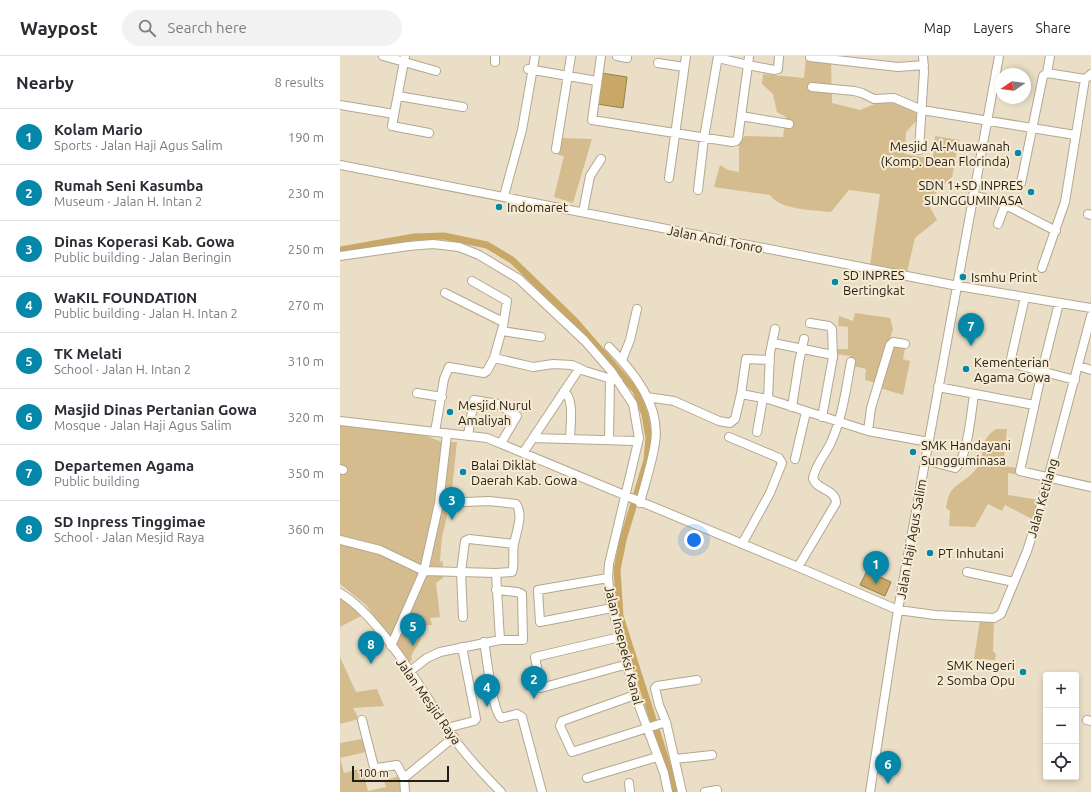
<!DOCTYPE html>
<meta charset="utf-8">
<style>
body{margin:0;font-family:Ubuntu,sans-serif;background:#f2f2f3;color:#2b2b33}
.controls{position:absolute;right:12px;bottom:12px;display:grid;overflow:hidden;border-radius:4px;box-shadow:0 2px 6px #0003}
.controls button{width:36px;height:36px;display:grid;place-items:center;padding:0;border:0;border-bottom:1px solid #e1e1e2;background:#fff;color:#2b2b33;font:20px sans-serif}
.compass{position:absolute;left:655px;top:12px;width:36px;height:36px;border-radius:50%;background:#fff;box-shadow:0 2px 6px #0003;rotate:257deg}
.scale{position:absolute;left:12px;bottom:10px;width:97px;box-sizing:border-box;padding-left:4px;border:2px solid #221e15;border-top:0;font-size:11px;line-height:14px;white-space:nowrap;color:#221e15;-webkit-text-stroke:3px #f7ebd3;paint-order:stroke}
.you{position:absolute;left:354px;top:484px;width:14px;height:14px;margin:-10px;border:3px solid #fff;border-radius:50%;background:#1a73e8;box-shadow:0 0 0 6px #1a73e833}
.badge{display:grid;place-items:center;width:26px;height:26px;border-radius:50%;background:#0487a9;color:#fff;font-size:13px;font-weight:700}
.pin{position:absolute;translate:-50% -33px;filter:drop-shadow(0 1px 2px #0008)}
.pin::after{content:'';position:absolute;top:21px;width:14px;height:12px;background:inherit;clip-path:polygon(0 0,100% 0,50% 100%)}
.list{margin:0;padding:0;list-style:none}
h2{display:flex;justify-content:space-between;align-items:center;height:52px;margin:0;padding:0 16px;font-size:17px}
h2 small{font-size:13px;font-weight:400;color:#7c7c81}
.list li{display:grid;grid-template-columns:26px 1fr auto;gap:12px;align-items:center;box-sizing:border-box;height:56px;padding:0 16px;border-top:1px solid #e1e1e2}
.list b{display:block;font-size:15px;white-space:nowrap}
.list p{margin:0;font-size:13px;white-space:nowrap;color:#7c7c81}
.list em{font-size:13px;font-style:normal;color:#7c7c81}
.icon{flex:none;width:22px;height:22px;fill:none;stroke:currentColor;stroke-width:2;stroke-linecap:round;stroke-linejoin:round}
.map{position:relative;flex:none;width:751px;height:736px;overflow:hidden}
header{display:flex;align-items:center;gap:24px;box-sizing:border-box;height:56px;padding:0 20px;background:#fff;border-bottom:1px solid #e1e1e2}
header strong{font-size:19px}
nav{display:flex;gap:22px;margin-inline-start:auto;font-size:14px}
.search{width:280px;height:36px;background:#f2f2f3;display:flex;align-items:center;gap:10px;box-sizing:border-box;padding:0 14px;border-radius:22px;color:#7c7c81;font-size:15px}
main{display:flex}
aside{flex:1;background:#fff}
.map>svg:first-child{display:block}
.green{fill:#d4bc8f}
.water{fill:#c9a866;stroke:#977f4e}
.lines{fill:none;stroke-linecap:round;stroke-linejoin:round}
.canal{stroke:#c9a866;stroke-width:7}
.minor-casing{stroke:#b3a791;stroke-width:10}
.minor{stroke:#fff;stroke-width:8}
.poi-dot{fill:#0487a9;stroke:#f7ebd3;stroke-width:1.5}
.labels{text-anchor:middle;stroke-width:4;stroke-linejoin:round;paint-order:stroke}
.poi-label{font-size:13px;fill:#221e15;stroke:#f7ebd3;text-anchor:start}
.street-label{font-size:13px;fill:#221e15;stroke:#f7ebd3}
</style>
<header>
<strong>Waypost</strong>
<div class="search"><svg class="icon" aria-label="search" viewBox="0 0 24 24"><circle cx="10" cy="10" r="6"/><path d="M15 15l6 6"/></svg>Search here</div>
<nav><a>Map</a><a>Layers</a><a>Share</a></nav>
</header>
<main>
<aside>
<h2>Nearby<small>8 results</small></h2>
<ul class="list">
<li><span class="badge">1</span><div><b>Kolam Mario</b><p>Sports · Jalan Haji Agus Salim</p></div><em>190 m</em></li>
<li><span class="badge">2</span><div><b>Rumah Seni Kasumba</b><p>Museum · Jalan H. Intan 2</p></div><em>230 m</em></li>
<li><span class="badge">3</span><div><b>Dinas Koperasi Kab. Gowa</b><p>Public building · Jalan Beringin</p></div><em>250 m</em></li>
<li><span class="badge">4</span><div><b>WaKIL FOUNDATI0N</b><p>Public building · Jalan H. Intan 2</p></div><em>270 m</em></li>
<li><span class="badge">5</span><div><b>TK Melati</b><p>School · Jalan H. Intan 2</p></div><em>310 m</em></li>
<li><span class="badge">6</span><div><b>Masjid Dinas Pertanian Gowa</b><p>Mosque · Jalan Haji Agus Salim</p></div><em>320 m</em></li>
<li><span class="badge">7</span><div><b>Departemen Agama</b><p>Public building</p></div><em>350 m</em></li>
<li><span class="badge">8</span><div><b>SD Inpress Tinggimae</b><p>School · Jalan Mesjid Raya</p></div><em>360 m</em></li>
</ul>
</aside>
<div class="map">
<svg width="751" height="736" viewBox="0 0 751 736">
<rect width="100%" height="100%" fill="#eadec6"/>
<path class="green" d="M466 0 491 4 492 47 520 54 554 40 576 57 577 64 566 76 565 98 593 103 595 80 619 84 612 121 587 146 597 164 575 182 567 216 530 209 540 138 509 134 491 156C473 154 440 154 430 139L374 131 380 109 388 114 399 116V86L405 80 443 81 446 61 437 56 433 38 422 28 423 18 464 22Z
M222 82 252 83 233 147 214 141 224 100 218 99Z
M515 257 550 262 553 273 536 327 525 324 526 313 513 310V304L510 300 495 298 494 293H508V271L498 270 499 260 513 265Z
M552 289 565 291 563 303 570 305 563 339 540 332Z
M0 367 87 380 102 386H117L111 443 102 481 100 505 103 506V522L96 527 100 561 90 562 92 569 76 570 81 583 71 600 72 604 67 608 26 549 0 528Z
M656 373H667L663 410 678 412V419L668 417V439L699 444 694 464 665 449 662 455 648 448 635 471 609 470 610 455 606 452C607 447 608 438 612 434 619 426 634 420 639 408 647 392 637 387 656 373Z
M0 542 8 545 21 560 0 571Z
M640 564 654 565 653 595 656 598 655 604 634 603Z
M0 601 16 636 37 633 44 650 13 652 19 663 0 668Z
M22 683 26 696 0 702 4 717 22 712 28 735 46 731 44 725 59 720 63 736H0V687Z"/>
<path class="water" d="M261 17 287 21 283 52 257 48Z
M527 515 551 526 545 540 520 529Z"/>
<g class="lines">
<path class="canal" d="M0 194 74 181 104 180 147 189 172 204 235 265 296 335 305 359 309 382 307 404 283 484 277 514 280 560 336 736"/>
<defs>
<path id="minor" d="M43 0 96 15
M65 0 52 70 89 77
M261 0 252 64 392 86 396 85 398 82 408 9 378 2
M277 0 287 2
M409 0 408 9 434 14 438 13 439 0
M470 1 558 11 584 9
M155 6V0
M318 7 344 11
M188 13 257 25
M707 17 710 0
M472 31 514 35 522 37 534 43 554 42 582 54 735 79
M58 40 123 51
M0 49 54 58
M401 60 449 68
M216 93 231 0
M579 94 584 15 583 0
M0 109 618 230 751 252
M329 122 346 0
M681 127 703 20 707 17 745 23
M358 134 364 82 378 0
M633 139 662 147 716 175
M164 140 182 74 195 0
M243 156 250 120 261 103
M748 158 751 159
M658 168 665 149
M0 200 69 190 93 188 119 191 139 199 179 223 245 285 271 315 293 348 299 382 269 508 268 522 270 543 280 581 295 639 324 717 328 736
M702 212 725 146 745 23 751 18
M132 225 167 245 163 270 154 302
M105 237 163 266
M685 241 670 307 735 324
M719 247 702 315 680 415 751 431
M470 267 489 270 492 273 493 301 482 361
M162 275 201 281
M433 287 493 299
M269 291C294 316 321 350 315 387 312 407 305 427 300 447
M282 304 290 284 297 253
M739 310 751 314
M598 331 694 349
M224 335C235 344 230 370 230 383
M77 337 102 341
M401 338 406 303 430 304
M307 341 334 345 379 365 390 367 395 363 401 338 428 343 528 375 589 386
M428 343 430 297 435 273
M452 351 459 306 464 283
M0 365 147 382 458 511 558 554 595 559 654 562 661 558 687 495 697 464 751 260
M528 375 531 352 550 289 553 286 565 288
M95 376 104 323 109 311 144 317 147 315 154 302 193 311 213 308 232 309 245 315 278 325
M417 376 423 342
M128 379 134 344 158 348 177 360 161 387
M389 381 439 402 442 407 430 437 402 488
M193 382 296 385
M269 384 270 322
M183 397 239 313
M455 403 466 356
M585 404 615 412C628 402 631 356 634 339
M0 413 3 414
M0 484 40 494 84 515 156 517 172 516C175 507 172 497 174 488 176 477 184 458 176 448L149 445 99 447
M458 511 496 447C496 433 476 434 473 422 476 407 487 397 492 384 503 359 506 332 511 306
M627 516 674 526
M156 517 160 584
M268 522 198 534 200 566 272 552
M0 537C41 561 85 640 113 681 127 701 144 719 161 736
M123 561 121 516 125 485 129 483 174 488
M280 581 195 601 201 632 288 608
M144 586C147 601 152 654 161 662L177 658 182 661 202 736
M51 590 84 515 99 447 107 378
M69 616 87 602 100 596 160 584H183L182 538 177 536 156 534
M295 639 222 665 220 670 232 696 326 666
M22 664 34 711 37 712 57 709 64 722 114 681
M747 664 751 665
M107 672 134 665 136 663 122 591
M335 703 372 699
M64 722 65 736
M247 722 317 701
M289 727 290 736
M342 736 326 666 319 649 315 632 317 630 357 624
M365 736 377 734
M530 736 558 554 659 0"/>
</defs>
<use href="#minor" class="minor-casing"/>
<use href="#minor" class="minor"/>
</g>
<g class="poi-dot">
<circle cx="678" cy="97" r="4"/>
<circle cx="691" cy="136" r="4"/>
<circle cx="159" cy="151" r="4"/>
<circle cx="623" cy="221" r="4"/>
<circle cx="495" cy="226" r="4"/>
<circle cx="626" cy="313" r="4"/>
<circle cx="110" cy="356" r="4"/>
<circle cx="573" cy="396" r="4"/>
<circle cx="123" cy="416" r="4"/>
<circle cx="590" cy="497" r="4"/>
<circle cx="683" cy="616" r="4"/>
</g>
<g class="labels">
<g class="poi-label">
<text x="670" y="95" text-anchor="end">Mesjid Al-Muawanah<tspan x="670" dy="15">(Komp. Dean Florinda)</tspan></text>
<text x="683" y="134" text-anchor="end">SDN 1+SD INPRES<tspan x="683" dy="15">SUNGGUMINASA</tspan></text>
<text x="167" y="156">Indomaret</text>
<text x="503" y="224">SD INPRES<tspan x="503" dy="15">Bertingkat</tspan></text>
<text x="631" y="226">Ismhu Print</text>
<text x="634" y="311">Kementerian<tspan x="634" dy="15">Agama Gowa</tspan></text>
<text x="118" y="354">Mesjid Nurul<tspan x="118" dy="15">Amaliyah</tspan></text>
<text x="581" y="394">SMK Handayani<tspan x="581" dy="15">Sungguminasa</tspan></text>
<text x="131" y="414">Balai Diklat<tspan x="131" dy="15">Daerah Kab. Gowa</tspan></text>
<text x="598" y="502">PT Inhutani</text>
<text x="675" y="614" text-anchor="end">SMK Negeri<tspan x="675" dy="15">2 Somba Opu</tspan></text>
</g>
<g class="street-label">
<text transform="translate(375 183) rotate(11)" y="5">Jalan Andi Tonro</text>
<text transform="translate(702 442) rotate(-74)" y="5">Jalan Ketilang</text>
<text transform="translate(571 483) rotate(-80)" y="5">Jalan Haji Agus Salim</text>
<text transform="translate(284 589) rotate(76)" y="5">Jalan Insepeksi Kanal</text>
<text transform="translate(89 645) rotate(55)" y="5">Jalan Mesjid Raya</text>
</g>
</g>
</svg>
<div class="controls">
<button>+</button>
<button>−</button>
<button><svg class="icon" aria-label="locate" viewBox="0 0 24 24"><circle cx="12" cy="12" r="6"/><path d="M12 2v4M12 18v4M2 12h4M18 12h4"/></svg></button>
</div>
<svg class="compass" viewBox="-18 -18 36 36"><path d="M0-13l5 13h-10z" fill="#e53935"/><path d="M0 13l5-13h-10z" fill="#7c7c81"/></svg>
<div class="scale">100 m</div>
<div class="you"></div>
<div class="pin badge" style="left:536px;top:528px">1</div>
<div class="pin badge" style="left:194px;top:643px">2</div>
<div class="pin badge" style="left:112px;top:464px">3</div>
<div class="pin badge" style="left:147px;top:651px">4</div>
<div class="pin badge" style="left:73px;top:590px">5</div>
<div class="pin badge" style="left:548px;top:728px">6</div>
<div class="pin badge" style="left:631px;top:290px">7</div>
<div class="pin badge" style="left:31px;top:608px">8</div>
</div>
</main>
